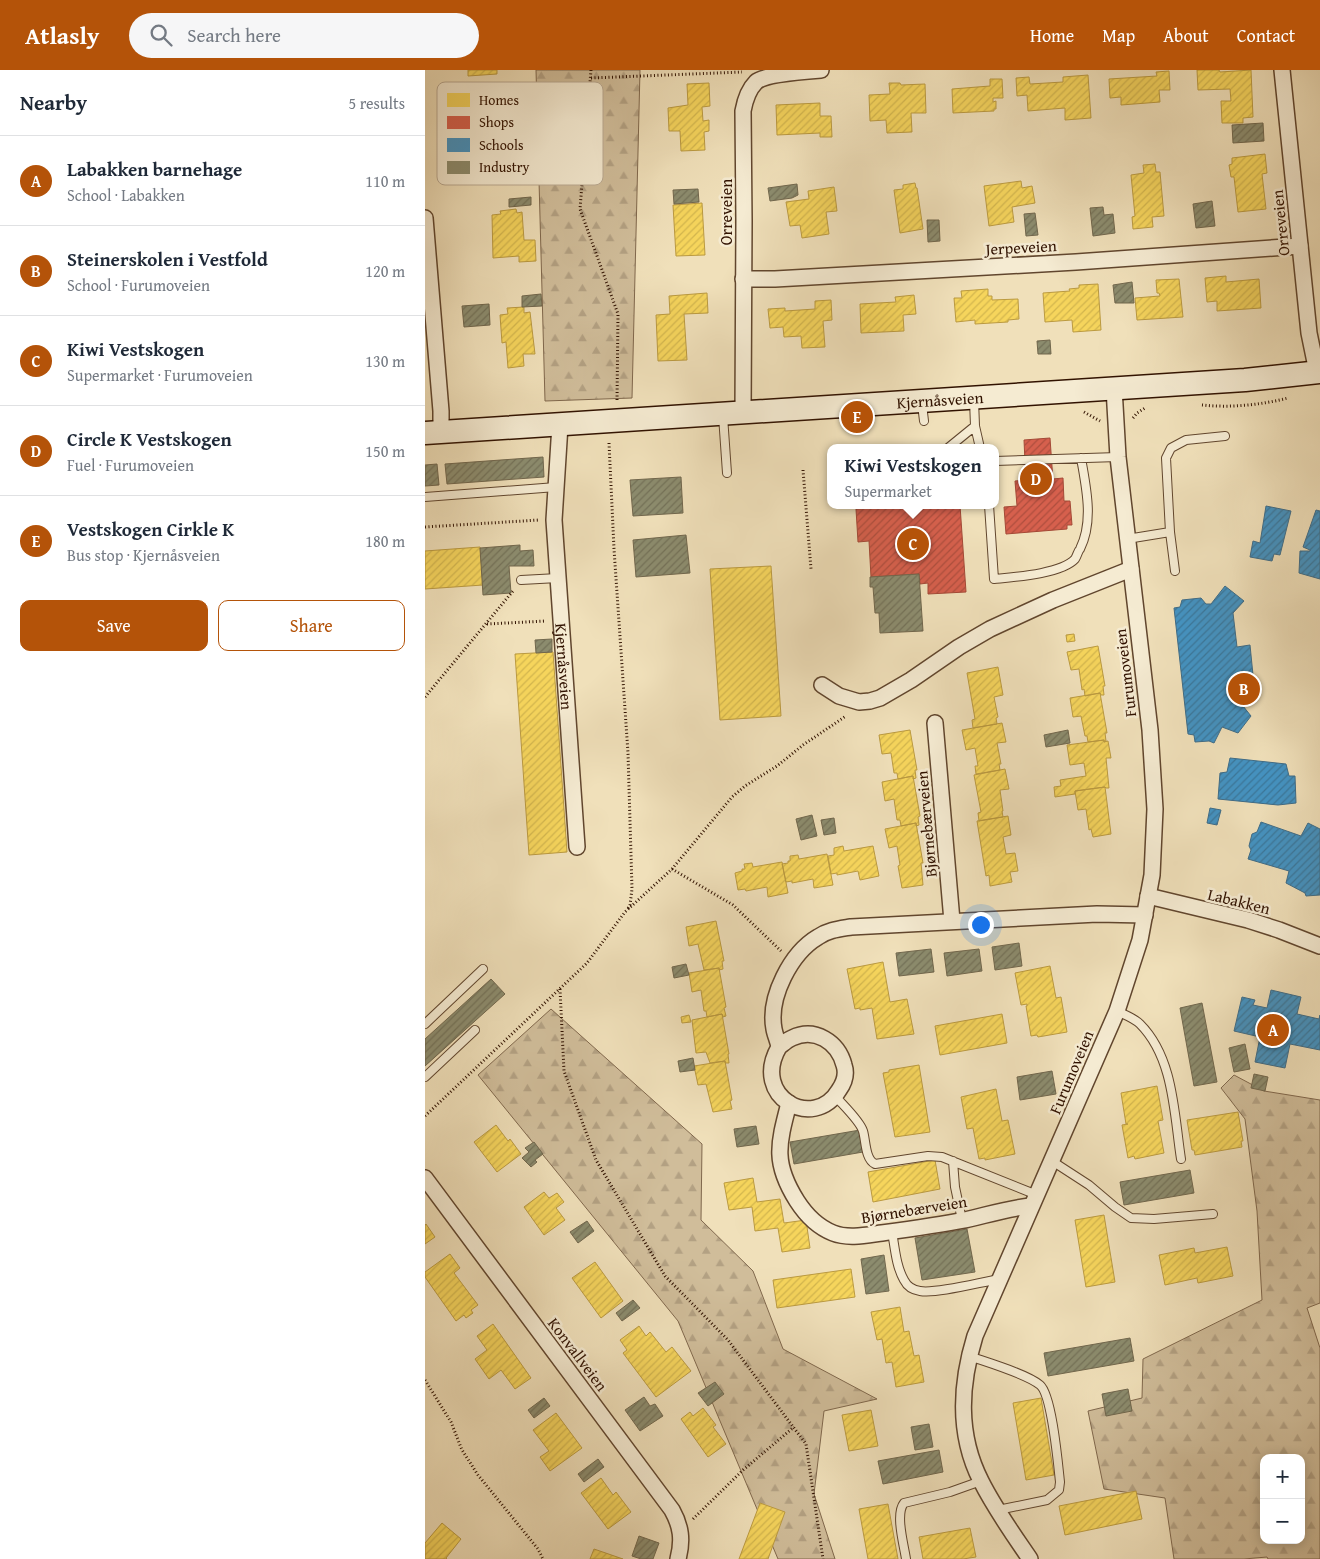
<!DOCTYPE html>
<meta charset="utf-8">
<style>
body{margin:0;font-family:"Gentium Book Plus",serif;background:#f6f6f7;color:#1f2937}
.controls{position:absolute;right:15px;bottom:15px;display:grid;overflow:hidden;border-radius:10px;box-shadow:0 2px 12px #0003}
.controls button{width:45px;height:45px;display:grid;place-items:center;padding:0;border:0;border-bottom:1px solid #e0e1e3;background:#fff;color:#1f2937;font:25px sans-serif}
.you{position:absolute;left:555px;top:854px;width:18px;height:18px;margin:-12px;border:4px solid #fff;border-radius:50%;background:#1a73e8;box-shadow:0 0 0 8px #1a73e833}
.badge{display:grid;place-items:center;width:32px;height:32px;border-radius:50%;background:#b45309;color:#fff;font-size:16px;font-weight:700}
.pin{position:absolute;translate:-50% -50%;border:2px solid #fff;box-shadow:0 1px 5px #0006}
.popup{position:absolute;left:402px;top:374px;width:172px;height:65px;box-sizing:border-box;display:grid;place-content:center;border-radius:10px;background:#fff;filter:drop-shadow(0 1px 4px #0005);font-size:16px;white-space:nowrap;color:#747a83}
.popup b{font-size:19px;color:#1f2937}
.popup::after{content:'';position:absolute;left:50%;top:100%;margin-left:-10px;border:10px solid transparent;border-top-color:#fff}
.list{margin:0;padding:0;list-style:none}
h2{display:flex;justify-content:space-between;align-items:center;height:65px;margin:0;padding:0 20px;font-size:21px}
h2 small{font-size:16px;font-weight:400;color:#747a83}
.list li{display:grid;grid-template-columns:32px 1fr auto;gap:15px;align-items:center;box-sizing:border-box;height:90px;padding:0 20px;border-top:1px solid #e0e1e3}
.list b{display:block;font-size:19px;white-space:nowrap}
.list p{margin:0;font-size:16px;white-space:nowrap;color:#747a83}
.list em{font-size:16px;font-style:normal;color:#747a83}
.actions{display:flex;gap:10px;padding:15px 20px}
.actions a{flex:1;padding:11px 0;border:1px solid #b45309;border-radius:10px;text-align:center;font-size:18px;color:#b45309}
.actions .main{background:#b45309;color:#fff}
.icon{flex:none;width:28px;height:28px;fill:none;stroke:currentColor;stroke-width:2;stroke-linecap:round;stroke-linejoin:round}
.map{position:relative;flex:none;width:895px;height:1489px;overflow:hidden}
header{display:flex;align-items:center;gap:30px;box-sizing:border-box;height:70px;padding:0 25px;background:#b45309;color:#fff}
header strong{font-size:24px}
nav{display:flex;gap:28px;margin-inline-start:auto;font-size:18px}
.search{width:350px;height:45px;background:#f6f6f7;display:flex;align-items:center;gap:12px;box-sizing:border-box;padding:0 18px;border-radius:28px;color:#747a83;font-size:19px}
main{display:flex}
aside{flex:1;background:#fff}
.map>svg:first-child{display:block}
.forest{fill:url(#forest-firs);stroke:#80684d;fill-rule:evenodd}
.homes{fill:url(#homes-hatch);stroke:#bb9a40}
.shops{fill:url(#shops-hatch);stroke:#a44936}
.schools{fill:url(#schools-hatch);stroke:#3e6c88}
.industry{fill:url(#industry-hatch);stroke:#71674d}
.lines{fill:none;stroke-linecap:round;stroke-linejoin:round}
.service-casing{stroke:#61462e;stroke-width:10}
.minor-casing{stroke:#61462e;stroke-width:18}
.secondary-casing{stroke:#311200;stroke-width:25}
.path{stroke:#311200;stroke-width:3;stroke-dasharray:1 2.5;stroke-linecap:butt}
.service{stroke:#f5ebd2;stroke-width:8}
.minor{stroke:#f5ebd2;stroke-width:15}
.secondary{stroke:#f5ebd2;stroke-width:22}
.labels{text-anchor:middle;stroke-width:5;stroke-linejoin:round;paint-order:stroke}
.street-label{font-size:16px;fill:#311200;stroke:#f5ebd2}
.key{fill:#f5ebd2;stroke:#baaa93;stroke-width:1}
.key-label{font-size:14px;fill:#311200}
</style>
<header>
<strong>Atlasly</strong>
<div class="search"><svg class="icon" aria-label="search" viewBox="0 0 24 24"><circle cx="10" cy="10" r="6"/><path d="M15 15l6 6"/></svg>Search here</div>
<nav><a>Home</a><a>Map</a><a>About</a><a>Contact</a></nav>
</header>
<main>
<aside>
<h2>Nearby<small>5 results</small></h2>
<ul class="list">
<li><span class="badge">A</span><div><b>Labakken barnehage</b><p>School · Labakken</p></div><em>110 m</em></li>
<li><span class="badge">B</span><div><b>Steinerskolen i Vestfold</b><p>School · Furumoveien</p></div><em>120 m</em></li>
<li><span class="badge">C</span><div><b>Kiwi Vestskogen</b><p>Supermarket · Furumoveien</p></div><em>130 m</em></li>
<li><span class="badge">D</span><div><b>Circle K Vestskogen</b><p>Fuel · Furumoveien</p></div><em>150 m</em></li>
<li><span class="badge">E</span><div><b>Vestskogen Cirkle K</b><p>Bus stop · Kjernåsveien</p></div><em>180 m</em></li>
</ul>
<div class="actions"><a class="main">Save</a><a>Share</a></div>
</aside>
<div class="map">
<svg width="895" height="1489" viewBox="0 0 895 1489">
<defs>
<pattern id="forest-firs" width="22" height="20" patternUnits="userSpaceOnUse" patternTransform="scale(1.25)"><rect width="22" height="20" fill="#d0bd9a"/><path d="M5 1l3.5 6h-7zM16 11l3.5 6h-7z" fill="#b3a183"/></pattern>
<pattern id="homes-hatch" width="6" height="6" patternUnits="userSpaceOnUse" patternTransform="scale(1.25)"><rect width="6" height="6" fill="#f6d55c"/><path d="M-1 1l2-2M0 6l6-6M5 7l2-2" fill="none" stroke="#d3b64e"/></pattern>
<pattern id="shops-hatch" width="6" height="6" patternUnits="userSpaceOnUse" patternTransform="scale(1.25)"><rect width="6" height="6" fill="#d6604d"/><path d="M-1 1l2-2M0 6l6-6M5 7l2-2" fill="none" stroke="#ae4e3e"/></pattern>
<pattern id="schools-hatch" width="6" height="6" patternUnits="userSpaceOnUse" patternTransform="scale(1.25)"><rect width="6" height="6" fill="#4393c3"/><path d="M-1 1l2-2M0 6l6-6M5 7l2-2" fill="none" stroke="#39779c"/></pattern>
<pattern id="industry-hatch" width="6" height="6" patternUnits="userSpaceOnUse" patternTransform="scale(1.25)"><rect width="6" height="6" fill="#8c8c6e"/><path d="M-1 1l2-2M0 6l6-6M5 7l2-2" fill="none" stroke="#737158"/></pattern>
</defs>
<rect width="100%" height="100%" fill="#f0e0ba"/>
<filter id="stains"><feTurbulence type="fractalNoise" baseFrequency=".004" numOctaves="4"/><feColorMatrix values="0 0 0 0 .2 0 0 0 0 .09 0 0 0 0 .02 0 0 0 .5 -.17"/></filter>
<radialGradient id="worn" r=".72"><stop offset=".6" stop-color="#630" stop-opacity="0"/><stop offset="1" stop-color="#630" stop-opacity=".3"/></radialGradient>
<path class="forest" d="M111 0H215L207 328 120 331Z
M126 939 277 1074 276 1150 328 1201 358 1279 452 1329 399 1341 389 1424 410 1489H353L253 1251 53 1005Z
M809 1005 839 1021 895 1030V1233L882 1238 895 1278V1489H843L842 1487 819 1489H749L740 1428 679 1419 663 1341 717 1328 718 1289 837 1230 832 1141 820 1049 796 1018ZM839 1388H876V1470H839Z"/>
<path class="homes" d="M43 0H72V4L43 6Z
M772 0H794L795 2 826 0 828 47 818 48V53H797L796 31H806L805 19 773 20Z
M744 1 745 20H734L735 32 696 35V27L685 28 684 9 732 6 731 2Z
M663 5 666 48 640 50V38L603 41 602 25 592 26 591 8 604 7 605 14 638 12V7Z
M565 9H577L578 28H568V32L571 31V39H569V41L528 43 527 19 565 16Z
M284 13 285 36 277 37 278 51 284 50V61L279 62 280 80 256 81 255 61H244L243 38 263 35 262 14Z
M464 13H475L476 15 500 14 501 43H486L487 62 462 63 461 50 445 51 444 25 465 24Z
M395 33V46H406L407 67H395V63L352 65 351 35Z
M88 38 93 93 67 95 66 74 62 75 60 56 69 55 68 40Z
M840 84 842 103 837 104 841 139 813 142 809 107H806L804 95 807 94V88Z
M730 94 731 102H735L739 146 727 147 728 157 708 159 707 147 710 146 706 105 719 103 718 95Z
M596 111 597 118 607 116 610 133 587 137 589 152 564 156 559 116Z
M490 113 491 118H492L498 159 475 163 469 120 478 119V115Z
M409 117 412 141 401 142 404 164 377 168 375 155 365 156 361 132 384 129 383 121Z
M277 133 280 185 251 186 248 135Z
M91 139 92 143 97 142 99 170H110L111 191 94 192V186L68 188 67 145 76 144 75 141Z
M801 206V212L834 209 836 238 792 241V231L782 232 780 208Z
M754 209 758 247 712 250 710 228 735 226 734 223H732L731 210Z
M673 214 676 260 648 262 647 250 620 252 618 223 645 221 644 219 654 218V215Z
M563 219V226H567V230L593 229 594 249 583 250V252L550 254V250L531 252 529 228H537L536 221Z
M282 223 283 243 259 244 262 290 233 291 231 245 245 244 244 226Z
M489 225 491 244 478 245 479 261 436 263 435 234 471 232 470 227Z
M406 230 407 250 398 251 400 277 377 278 376 266 359 267 358 257 345 258 343 239 360 238V241L390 239V231Z
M99 237V243L105 242 110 284H98L99 296 83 298 81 272 77 273 75 245 83 244 82 238Z
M55 477 58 515 0 519V481Z
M346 496 356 646 295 650 285 499Z
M649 564 650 571 642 572 641 565Z
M673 576 680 616H678L679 625H676L675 623 660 626 659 619 657 620 654 599 646 600 642 582Z
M128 582 142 782 104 785 90 584Z
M573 597 578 625 569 627 573 647 571 648 572 654 548 658 547 650 550 649 542 603Z
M675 623 682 663H680L681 671 679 672V670L663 672 662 666H660L656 646 648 647 645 628Z
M577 653 581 672 572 673 576 694H574L575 700 551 704 550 696H553L550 678 541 680 537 660Z
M485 660 492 700H490L491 708 488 709V706L473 709 472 703H469L466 683 457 684 454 665Z
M679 670V672L683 671 686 688H681L684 718H681L680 717 650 721V724L630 727 629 717 636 716 635 710 661 706 659 693 645 695 642 675Z
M580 699 584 719 575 720 578 741H577L578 747 554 751 553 743 556 742 549 705Z
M488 706 495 746 493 747 494 755 491 756V753L476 756 475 750H472L469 729 460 731 457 712Z
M680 717 686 764 668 767 666 759 664 760 661 739 653 740 650 721Z
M583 746 586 765 578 767 581 784 590 783 593 801 585 802 587 812 565 816 564 805 561 806 552 751Z
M491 753 498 793H496L498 815 477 818 473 796 475 795 472 776 464 778 460 759Z
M418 776 419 781 448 776 454 806 435 810 433 801 412 805V803L406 804 403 786 409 785V778Z
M402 784 408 815 389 818 388 809 367 813V811L361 812 357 794 363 793V791H365V786L373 785 374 789Z
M357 792 363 823 343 827 342 817 321 821 320 819 313 820 310 803 317 801V799H320L319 794 327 793 328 797Z
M291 851 299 891H297L298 899 294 900V898L279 900 273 874 264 876 261 857Z
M458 892 465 932 482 929 489 964 452 969 447 938 435 940V938L430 939 422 899Z
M625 896 631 928 636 927 642 962 613 967 612 965 606 966 601 936H602V934L596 935 590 903Z
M294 898 301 937 299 938 301 946 298 947 297 944 282 947 281 941H279L276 920 267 922 264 903Z
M297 944 304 984H303L304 993H300V991L285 993 281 982 271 983 267 950Z
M577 944 582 973 515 985 510 956Z
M264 945 266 952 257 953 256 947Z
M300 991 307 1030 305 1031 307 1039 288 1042 281 1014 273 1015 269 996Z
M494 995 505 1062 470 1067 458 1003 464 1002V1000Z
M732 1016 738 1050 733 1051 739 1083 710 1089 709 1086 703 1088 697 1055 703 1054H701L696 1023Z
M571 1019 577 1051 583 1050 590 1084 560 1090V1088L554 1089 548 1058 542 1059 536 1027Z
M813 1042 818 1071H816L817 1077 770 1085 769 1080H767L762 1050Z
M71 1055 83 1071 85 1069 96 1084 72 1102 49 1072Z
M510 1090 515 1119 448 1132 443 1102Z
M328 1108 332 1132 355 1129 359 1153 381 1150 385 1178 357 1182 353 1158 330 1161 327 1137 304 1140 299 1113Z
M119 1122 124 1128 132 1123 139 1132 131 1138 140 1150 119 1165 99 1137Z
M679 1145 690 1212 661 1217 650 1150Z
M1 1154 10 1167 0 1174V1155Z
M802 1177 808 1206 773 1213 772 1208 740 1215 734 1185 769 1178 770 1183Z
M25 1184 35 1198 29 1203 53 1235 46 1240 48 1243 41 1248 39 1245 31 1251 0 1207V1202Z
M170 1192 198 1231 176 1248 147 1208Z
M426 1199 430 1227 352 1238 348 1210Z
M475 1237 479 1262 484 1261 489 1286 494 1285 499 1312 471 1317 467 1292 461 1293 457 1269 452 1270 446 1242Z
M68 1254 106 1308 90 1319 76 1300 64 1309 50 1289 62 1280 52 1266Z
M214 1256 221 1266 225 1262 241 1282 247 1277 266 1301 231 1327 198 1283 202 1280 195 1270Z
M616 1328 629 1405 601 1410 588 1333Z
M278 1338 291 1355 288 1357 301 1374 283 1387 256 1349 265 1342 268 1346Z
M446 1340 453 1376 424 1381 417 1345Z
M131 1343 157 1378 125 1401 115 1387 124 1381 108 1360Z
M176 1408 188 1425 191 1422 206 1442 183 1459 156 1423Z
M711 1421 717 1449 640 1465 634 1436Z
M335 1433 360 1442 343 1489H314Z
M463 1434 473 1489H443L434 1439Z
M17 1453 36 1469 21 1488 22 1489H0V1473Z
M545 1458 551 1487 538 1489H498L494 1467Z
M169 1479 198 1489H165Z"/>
<path class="shops" d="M625 368 628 411 601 414 599 370Z
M638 408 639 431H645L647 455H642V459L581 464 579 437 592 436 590 411 601 410V414L628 411V409Z
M491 435H535L541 522 503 524V513L495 514 494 504 446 507 444 471 433 472 431 439Z"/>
<path class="schools" d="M841 436 866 441 855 485 849 484 847 491 825 487 828 471 835 473Z
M891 440 895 441V509L874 503 875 481H885V480L878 477Z
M800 516 819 531 808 543 812 577 825 575 828 605 812 606 814 631 826 646 813 663 797 657 789 673 784 671 770 672 769 665 763 664 749 538 755 537 757 530 776 528 781 534H786Z
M805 688 861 694 864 706H870L871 733 853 735 793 729 795 703 802 702Z
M785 738 796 740 792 755 782 753Z
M836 752 876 766 883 753 895 759V825L881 826 880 823 861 813 864 801 823 789 826 780 824 776 827 764 832 762Z
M846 920 876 927 872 944 894 949 895 945V980L865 974 860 998 830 992 835 967 809 961 817 927 830 930 828 935 842 938Z"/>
<path class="industry" d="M57 27 59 42 39 44 37 29Z
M838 53 839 71 808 73 807 55Z
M372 114 373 125 367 128 345 131 343 118Z
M273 119 274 132 249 134 248 120Z
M106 127V135L84 137V129Z
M787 131 790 156 771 158 768 134Z
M678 137 679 145 688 144 690 163 668 166 665 138Z
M610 143 613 165 601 166 599 144Z
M502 150H514L515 171 503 172Z
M707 212 709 233H690L688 215Z
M116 224 117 236 97 237V226Z
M64 234 65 255 39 257 37 236Z
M625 270 626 284H613L612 271Z
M118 387 119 407 22 414 20 394Z
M12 394 14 415 0 416V395Z
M256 407 258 443 208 446 205 410Z
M261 465 265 503 211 507 208 470Z
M95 475V481L108 480 109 496H84L86 523 58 525 55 478Z
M494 504 498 561 455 563 454 543H450L448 517H445V507Z
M127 569V582L111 583 110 570Z
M643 660 645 673 621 677 619 665Z
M387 745 392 766 376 770 371 749Z
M409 748 411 763 399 765 396 750Z
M594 873 597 896 570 900 567 877Z
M506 879 509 902 474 906 471 883Z
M554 879 557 901 522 906 519 883Z
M261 894 264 905 249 908 247 897Z
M66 909 80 924 0 996V969Z
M777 933 792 1012 769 1016 755 938Z
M820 974 825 999 809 1002 804 978Z
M268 988 270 1000 255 1002 253 991Z
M627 1001 631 1024 595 1030 592 1007Z
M829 1004 843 1007 840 1021 826 1018Z
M331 1056 334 1074 312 1077 309 1059Z
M435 1060 438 1082 369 1094 365 1072Z
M109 1072 118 1084 110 1090 112 1092 106 1097 97 1088 104 1082 100 1078Z
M765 1100 769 1123 699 1135 695 1112Z
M162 1151 169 1161 153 1173 145 1162Z
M542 1159 550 1202 497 1210 490 1168Z
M459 1185 464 1221 441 1224 436 1189Z
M208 1230 215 1238 197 1251 191 1243Z
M705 1268 709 1291 623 1306 619 1283Z
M290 1312 299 1324 283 1336 273 1323Z
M703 1319 707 1341 681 1346 677 1324Z
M219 1327 225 1336 230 1334 238 1346 215 1361 200 1340Z
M119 1328 125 1336 109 1348 103 1340Z
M504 1354 508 1377 490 1380 486 1357Z
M514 1380 518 1402 458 1414 453 1391Z
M173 1389 179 1397 159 1412 153 1404Z
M214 1466 234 1473 228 1489H216L207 1486Z"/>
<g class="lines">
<defs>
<path id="service" d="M549 330 550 356 555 378
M497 334 499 351
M298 346 302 403
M523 378 550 356
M570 391 693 387
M0 427 131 417
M564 435 569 509C589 507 636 504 650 489 652 486 653 481 655 479 669 451 661 417 656 388
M702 469 745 462
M750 501 745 462 741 388 746 378 761 370 800 366
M96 510 133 508
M692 941C700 945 709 948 715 954 749 988 749 1044 756 1089
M0 954 58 899
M0 1007 50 960
M411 1027C418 1035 435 1051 438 1061 441 1071 440 1089 450 1094L503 1086 517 1087 612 1125
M528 1091 530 1117 537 1150
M627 1091 664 1115 690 1137 706 1148 729 1149 788 1144
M467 1162C470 1178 471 1196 479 1210 482 1216 488 1220 495 1221 512 1224 556 1212 575 1209
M544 1286C561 1292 602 1304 615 1315 627 1325 633 1394 635 1412L634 1420 622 1430 573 1440
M481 1489C479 1475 470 1444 479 1433L525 1422 556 1411"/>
<g id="minor">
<path d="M857 0 884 263 892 302"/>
<path d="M0 148 16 341V363"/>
<path d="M318 209H350L651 192 875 176"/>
<path d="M318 343 319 151 318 41C320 30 323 20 331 12 340 4 382 1 396 0"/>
<path id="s1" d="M135 355 129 450 152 777"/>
<path d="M397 615 414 626 434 632 445 631 455 628 486 610 534 577 565 559 628 530 706 499"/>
<path d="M510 653 527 851"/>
<path d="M723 826 823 850 854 860 895 876"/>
<path d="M354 977C358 974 362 970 367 968 390 957 413 972 419 995 422 1004 419 1013 414 1020 389 1062 325 1027 354 977 353 971 350 965 349 959 343 927 366 883 393 867 403 860 414 859 426 857L672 844 720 845"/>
<path d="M364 1033C353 1075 348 1093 372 1131 381 1145 393 1157 408 1163 423 1169 442 1165 457 1163 485 1159 513 1155 540 1150 562 1145 584 1138 606 1136"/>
<path d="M0 1108 247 1440C256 1456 258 1470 253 1489"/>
<path d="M605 1489C588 1464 570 1439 556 1411 532 1364 535 1315 550 1266L692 941 715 870 727 805 730 739 725 660 693 387 689 318"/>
</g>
<g id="secondary">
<path id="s2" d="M0 363 820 310 895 302"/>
</g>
</defs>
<use href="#service" class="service-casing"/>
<use href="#minor" class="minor-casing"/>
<use href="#secondary" class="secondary-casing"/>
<path class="path" d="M166 0 155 139 193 244 192 331
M166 8 317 2
M777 335C805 338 836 335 863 328
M659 342 675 351
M708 348 712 343 720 338
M184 373 189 479 203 683 207 819 205 835 202 840
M378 400 386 499
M0 457 114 450
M62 554 121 551
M0 627 88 521
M247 799 308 835 356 881
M135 919 139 1001 171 1090 240 1206 303 1270 381 1374 398 1489
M0 1046 162 893 200 842 247 799 307 727 320 716 352 696 378 675 421 646
M0 1310 26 1352 37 1380 53 1405 113 1479 118 1489
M268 1449 318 1400 369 1357"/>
<use href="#service" class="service"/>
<use href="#minor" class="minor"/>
<use href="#secondary" class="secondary"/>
</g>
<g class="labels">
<g class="street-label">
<text transform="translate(301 142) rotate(-90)" y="6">Orreveien</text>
<text transform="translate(855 153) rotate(-96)" y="6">Orreveien</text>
<text transform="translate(596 177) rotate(-3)" y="6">Jerpeveien</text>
<text dy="6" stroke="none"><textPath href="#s2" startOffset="516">Kjernåsveien</textPath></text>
<text dy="6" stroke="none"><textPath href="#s1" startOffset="242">Kjernåsveien</textPath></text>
<text transform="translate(700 603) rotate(-97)" y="6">Furumoveien</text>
<text transform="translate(501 754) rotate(-95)" y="6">Bjørnebærveien</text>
<text transform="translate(814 831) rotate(14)" y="6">Labakken</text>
<text transform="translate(646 1002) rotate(-67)" y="6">Furumoveien</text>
<text transform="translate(489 1139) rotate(-9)" y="6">Bjørnebærveien</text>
<text transform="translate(153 1284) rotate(53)" y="6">Konvallveien</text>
</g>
</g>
<rect x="12" y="12" width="166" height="103" rx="8" class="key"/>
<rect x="22" y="23" width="23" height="14" fill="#f6d55c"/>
<rect x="22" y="46" width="23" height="13" fill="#d6604d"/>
<rect x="22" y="68" width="23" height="14" fill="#4393c3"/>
<rect x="22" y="91" width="23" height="13" fill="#8c8c6e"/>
<g class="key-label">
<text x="54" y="35">Homes</text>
<text x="54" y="57">Shops</text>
<text x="54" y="80">Schools</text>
<text x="54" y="102">Industry</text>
</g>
<rect width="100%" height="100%" filter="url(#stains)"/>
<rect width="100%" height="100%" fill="url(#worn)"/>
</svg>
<div class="controls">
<button>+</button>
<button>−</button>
</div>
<div class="you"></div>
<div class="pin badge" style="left:848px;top:960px">A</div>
<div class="pin badge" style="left:819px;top:619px">B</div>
<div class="pin badge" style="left:488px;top:474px">C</div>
<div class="popup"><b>Kiwi Vestskogen</b>Supermarket</div>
<div class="pin badge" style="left:611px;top:409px">D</div>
<div class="pin badge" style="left:432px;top:347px">E</div>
</div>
</main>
